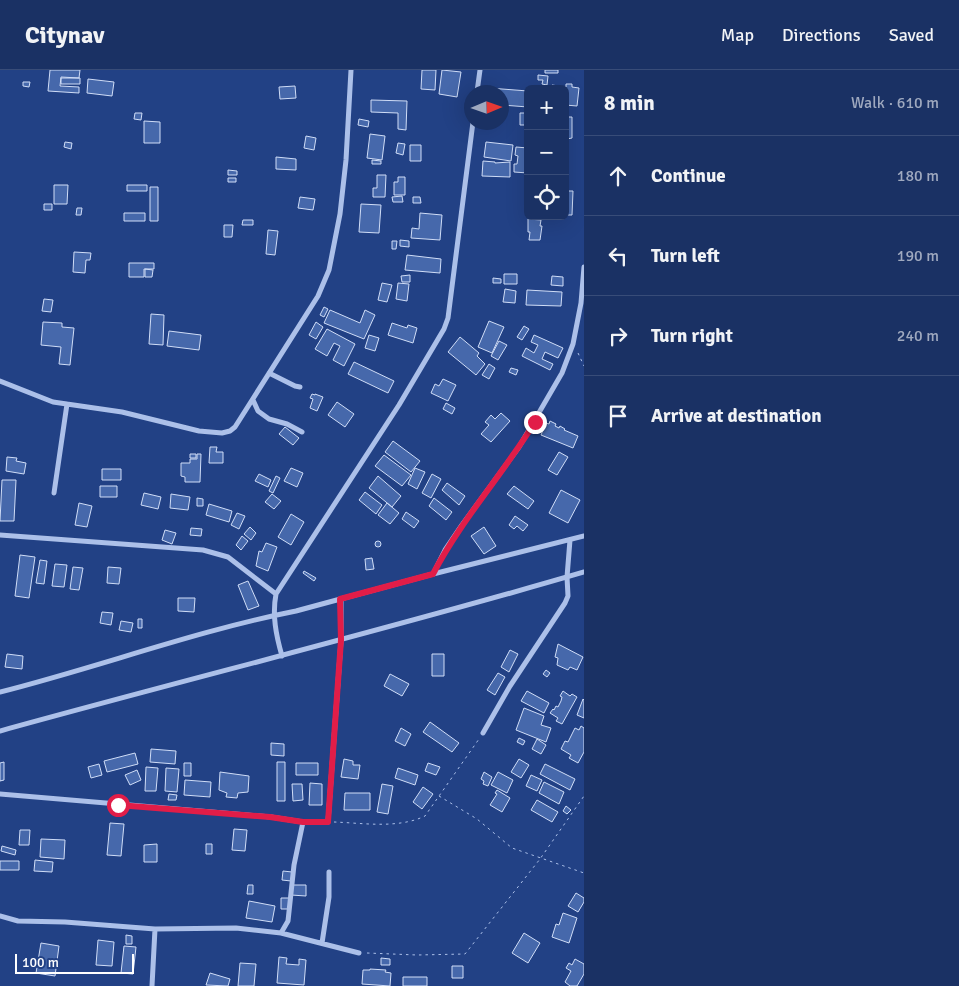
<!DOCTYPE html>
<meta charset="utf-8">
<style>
body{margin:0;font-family:Signika,sans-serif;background:#273d6d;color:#f1f3f6}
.controls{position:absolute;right:15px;top:15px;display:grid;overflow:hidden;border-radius:8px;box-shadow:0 5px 20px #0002}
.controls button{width:45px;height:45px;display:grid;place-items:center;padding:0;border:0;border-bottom:1px solid #384c78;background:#1a3164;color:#f1f3f6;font:25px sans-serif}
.compass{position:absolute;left:464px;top:15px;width:45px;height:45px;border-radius:50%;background:#1a3164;box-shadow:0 5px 20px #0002;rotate:88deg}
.scale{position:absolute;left:15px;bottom:12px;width:119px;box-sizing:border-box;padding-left:5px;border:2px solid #fff;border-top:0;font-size:14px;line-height:18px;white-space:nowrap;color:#fff;-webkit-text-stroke:4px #224185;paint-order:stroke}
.stop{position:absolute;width:15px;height:15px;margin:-11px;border:4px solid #e11d48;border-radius:50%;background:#fff}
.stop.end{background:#e11d48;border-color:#fff;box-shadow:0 1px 5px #0008}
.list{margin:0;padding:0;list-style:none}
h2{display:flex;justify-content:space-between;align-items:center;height:65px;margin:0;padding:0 20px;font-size:21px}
h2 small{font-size:16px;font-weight:400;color:#9fa9bf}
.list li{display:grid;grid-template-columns:32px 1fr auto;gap:15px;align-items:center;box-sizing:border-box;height:80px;padding:0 20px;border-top:1px solid #384c78}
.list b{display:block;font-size:19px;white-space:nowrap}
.list em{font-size:16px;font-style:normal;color:#9fa9bf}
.icon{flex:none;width:28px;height:28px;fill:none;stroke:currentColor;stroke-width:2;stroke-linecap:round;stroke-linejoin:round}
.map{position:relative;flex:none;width:584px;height:916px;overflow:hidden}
header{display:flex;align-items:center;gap:30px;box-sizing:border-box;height:70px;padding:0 25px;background:#1a3164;border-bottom:1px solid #384c78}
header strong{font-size:24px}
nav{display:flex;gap:28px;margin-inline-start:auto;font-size:18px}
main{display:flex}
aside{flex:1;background:#1a3164}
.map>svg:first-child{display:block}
.building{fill:#4668ab;stroke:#d0ddf7}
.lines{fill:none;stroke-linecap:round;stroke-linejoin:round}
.path{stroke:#acc0e9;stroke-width:1;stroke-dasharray:2.5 4;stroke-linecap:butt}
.street{stroke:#acc0e9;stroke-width:5}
.route{stroke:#e11d48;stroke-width:6}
</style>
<header>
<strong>Citynav</strong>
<nav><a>Map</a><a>Directions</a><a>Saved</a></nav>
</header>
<main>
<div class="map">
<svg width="584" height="916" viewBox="0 0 584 916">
<rect width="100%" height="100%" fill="#224185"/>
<path class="building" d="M50 0H80L79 8 61 7 60 16 79 17V23L48 21Z
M422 0H436L435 20 421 19Z
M442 0 461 2 457 27 439 24Z
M545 0H558V3H545Z
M538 5 548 6 547 15 542 14 543 10H538Z
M61 8H80V14H61Z
M88 9 114 12 112 26 87 23Z
M23 12H30L29 17 23 16Z
M566 14H572V17L579 18 577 36 565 35V19H551L552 15 566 17Z
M295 16 296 28 280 29 279 17Z
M489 18 528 21V37L502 35V22H488Z
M371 30 407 31 406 60 398 59V43L371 42Z
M135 43H142L141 50 134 49Z
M520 43H528V55H520Z
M565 47H572V68L567 69V73H565Z
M359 49 369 51 368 57 358 55Z
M144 51 160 52V73H144Z
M370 64 385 66 382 90 367 88Z
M306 66 316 68 314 80 304 78Z
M65 72 72 73 71 79 64 77Z
M486 72 513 75 511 91 484 87Z
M398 73 405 74 403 85 396 83Z
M410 75H421V91H410Z
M516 77 528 78V103L514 102V94H517L518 86 515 85Z
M276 87 296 89V100L276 99Z
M372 90 381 91V94H372Z
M483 91 495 92V93L510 92V107L482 106Z
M228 100 237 101V105H228Z
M377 105H386L385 127H373V118H377Z
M398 107H405V125H394V112H398Z
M228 108H236V112H228Z
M54 115H68L67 134H54Z
M127 115H147V121H127Z
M150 117H158V151H150Z
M565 121H573L572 145H565Z
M402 126 403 132H393L392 127Z
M300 127 315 129 313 140 298 138Z
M413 127H420L421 133H413Z
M44 134H52V140H44Z
M361 134 381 135 379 163 359 162Z
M77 138H82L81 145H76Z
M124 143H145V151H124Z
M420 143 442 145 440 170 411 168 412 158 419 159Z
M528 149 541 150 540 156H542L540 170H529L530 162H528Z
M243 150H253V155H242Z
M224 155H233L232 167H224Z
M268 160 278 161 275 185 266 184Z
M400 170 409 171V177L400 176Z
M392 171H397L396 179H392Z
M74 182 91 183 90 190H86L85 203 73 202Z
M407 185 441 189 440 203 405 200Z
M129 193H154V199H144V207H129Z
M145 199 153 200 152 207H145Z
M504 204H517V214H504Z
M410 205V212H402L401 206Z
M552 206 563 207V216L551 215Z
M493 208 501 209V213H493Z
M382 213 392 215 387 232 378 230Z
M398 213 409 214 407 231 396 229Z
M505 219 516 221 515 233 503 232Z
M527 220 562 222 561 236 526 235Z
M44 229 53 230 51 242 42 241Z
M324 237 328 239 324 247 320 245Z
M330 240 360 253 365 240 375 245 364 269 324 253Z
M151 244 164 245 163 275 149 274Z
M489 251 504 257 492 283 478 277Z
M43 252 62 253V257L74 258 70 295 59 294 61 277 41 275Z
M316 252 323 257 316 269 309 265Z
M392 253 407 258 408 255 417 258 413 273 388 265Z
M524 256 529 259 522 270 517 267Z
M327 259 355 274 344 296 333 290 340 276 334 273 327 286 315 279Z
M169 261 201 265 199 280 167 276Z
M369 265 379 268 375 281 365 278Z
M534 265 563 278 558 288 545 282 542 289 553 294 550 300 522 286 526 278 534 283 538 275 531 272Z
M460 267 479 283 477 286 485 294 476 305 448 282Z
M499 271 507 275 498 290 491 286Z
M354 292 394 311 388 323 348 304Z
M489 294 495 298 489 309 482 305Z
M511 298 518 300 516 305 509 302Z
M443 309 456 315 448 331 431 323 435 314 439 316Z
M312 324 315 325V324L323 327 317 341 310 338 313 329 310 328Z
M337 332 354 344 345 357 328 345Z
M446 333 455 338 452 344 443 339Z
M501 343 510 351 491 372 481 364 489 355 485 352 491 345 495 349Z
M550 351 556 354 555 356 559 358 560 356 565 359 564 360 578 366 573 378 541 365 546 353 549 354Z
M285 357 299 368 293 375 279 364Z
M393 371 420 391 411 402 385 382Z
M210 377H217L216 382H223V393H209Z
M559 382 568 387 557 405 548 400Z
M190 384H196V388H190Z
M197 384H201L200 412H185V407L181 406V393H190V389H197Z
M384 385 411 405 402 416 375 396Z
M7 387 17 388 16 391 26 393 24 404 6 401Z
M291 398 303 403 297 417 284 411Z
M415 398 425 402 417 419 408 414Z
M102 399H121V410H102Z
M259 404 271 410 268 417 255 411Z
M432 404 441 409 431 428 422 423Z
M276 406 280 408 273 423 269 421Z
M378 406 401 426 392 437 369 418Z
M2 410H16L14 451H0Z
M447 413 465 426 459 435 442 420Z
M100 416H117V427H100Z
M514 416 534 431 528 439 507 424Z
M561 420 580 430 568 453 549 443Z
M365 422 382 435 376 444 359 430Z
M144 423 161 427 158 439 141 435Z
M171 424 190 427 188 440 170 438Z
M272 424 281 431 274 439 265 432Z
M197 428 203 429V436H197Z
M434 428 452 442 446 450 429 436Z
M79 433 92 436 87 457 75 455Z
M387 433 399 443 390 454 378 445Z
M209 434 232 441 229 452 206 445Z
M406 442 419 451 414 458 402 449Z
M237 443 245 446 239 459 231 455Z
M291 444 304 452 291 475 278 467Z
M515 446 528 455 523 461 517 456 514 459 509 455Z
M250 457 256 463 251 470 244 464Z
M484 457 496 476 484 484 471 466Z
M191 458 202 459 201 466 190 465Z
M165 460 176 463 172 474 162 470Z
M242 466 248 471 241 480 236 475Z
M375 474a3 3 0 1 1 6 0a3 3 0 1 1-6 0Z
M266 473 277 477 268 501 256 496 259 481 262 482Z
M20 485 35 487 29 528 15 526Z
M372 488 374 499 366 500 365 489Z
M40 490 47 491 44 514 36 513Z
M55 494 67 495 64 517 52 516Z
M73 497 83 498 79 520 70 519Z
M108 497 121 498 119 514 107 513Z
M304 501 316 508 314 511 303 503Z
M248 511 259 536 248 540 238 515Z
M178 528H195L194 542 178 541Z
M102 542 113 543 111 555 100 553Z
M138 549H142V558H138Z
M121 551 133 553 131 562 119 560Z
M558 574 583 587 577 600 570 597 568 600 557 595 558 588 555 587Z
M510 580 518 584 509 602 501 597Z
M7 584 23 586 22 599 5 597Z
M432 584H444V606H432Z
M546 600 550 603 547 607 543 604Z
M498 603 505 607 495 625 487 620Z
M390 604 409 614 402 626 384 616Z
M527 621 549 633 544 643 521 631Z
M563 621 570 626 572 624 577 627 562 654 556 651 558 648 550 643 553 639 554 640 556 636 558 637 561 631 562 627 560 626Z
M583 629 584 630V648L577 645Z
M524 638 544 646 541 655 551 658 546 672 516 660Z
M430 652 459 673 452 682 423 662Z
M581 656 584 658V682L578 693 569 688 571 685 561 679 565 671 568 672 575 658 579 660Z
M401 658 411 664 405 676 395 671Z
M519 668 525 671 523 675 517 672Z
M537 669 546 675 541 684 532 679Z
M271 673 284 674V686L271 685Z
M151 679 176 681 175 694 150 692Z
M135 683 138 694 107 702 104 691Z
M344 689 353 691V695H360L358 709 341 707Z
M519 689 529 695 521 708 511 702Z
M4 692V710L0 711V693Z
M277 692H285V731H277Z
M184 693H191V706H184Z
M296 693H318V705H296Z
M428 693 440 697 436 705 425 701Z
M99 694 102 705 91 708 88 697Z
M545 694 575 709 570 720 540 704Z
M146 697 158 698 156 721H145Z
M166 698 179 699 177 722 165 721Z
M398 698 418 705 415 715 395 708Z
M137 700 141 710 130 715 125 705Z
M220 702 249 706 248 722 238 723 237 728 226 727 227 723 219 720Z
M484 702 492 707 488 716 483 714 484 711 481 709Z
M498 702 513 710 507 723 491 715Z
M531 705 542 710 537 721 526 716Z
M185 710 211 712 210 727 184 725Z
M544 712 564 722 559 734 539 723Z
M310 713 322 714V735H309Z
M292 714H302L303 730 293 731Z
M382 714 393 716 388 744 377 742Z
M423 717 433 724 422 739 413 732Z
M497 720 510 728 502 742 490 735 497 724 495 723Z
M345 723H370V740H344Z
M169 724 177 725 176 730H168Z
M537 730 558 742 552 752 531 740Z
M566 736 571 740 567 744 563 741Z
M110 753 124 754 121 786 107 785Z
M234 759 247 760 245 781 232 780Z
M20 760H30L29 775H19Z
M41 769 65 770 64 789 40 787Z
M157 774V792H144V775Z
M206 774H212V784H206Z
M2 776 16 780 15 785 1 781Z
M35 790 53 792 52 802 34 801Z
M0 791H19V800H0Z
M283 801 292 802 291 811 282 810Z
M248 815H253V824H247Z
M292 815H306V826L291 825Z
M576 823 584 828V832L578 842 568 836Z
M281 828H290V839H281Z
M249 831 275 836 272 852 246 848Z
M563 843 577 848 569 873 552 867 556 854 559 855Z
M524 863 540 873 528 893 512 883Z
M126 865 132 866V874H126Z
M98 870 114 872 112 896 96 895Z
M41 873 59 876 55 906 36 903Z
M124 876 136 877 133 904 121 903Z
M279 887 287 888 286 894 299 895V889L306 890 304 915 277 913Z
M381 888 390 889V895H381Z
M575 889 584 894V904L577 916H570L565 912 571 901 566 898 569 893 572 895Z
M240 893 256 894 254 916H238Z
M452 896H463V908H452Z
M370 899 386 900 385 902 391 903 390 916 362 914 363 900H370Z
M210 903 230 909 228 916 206 915Z
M403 907H427V916H403Z"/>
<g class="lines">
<path class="path" d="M578 283 584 296
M439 726 477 749 512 778 584 803
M334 752C363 753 398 759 425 746L479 669
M367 883 417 885 465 884 540 789 584 726"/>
<path class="street" d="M477 22 480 0
M269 303 295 316 300 317
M0 311 53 332 122 342 199 361 222 363 230 361 235 357 318 226 329 200 340 144 346 90 351 0
M253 330 258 341 269 349 287 354 302 362
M54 423 67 334
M0 465 203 480 228 487 276 524
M433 504 445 480 462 455 519 377 562 303 573 274 581 233 584 197
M282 586C276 565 272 545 276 524L399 335 444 259 448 248 473 52
M0 622C99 597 195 561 296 541L433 504 584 466
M0 661C195 607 390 559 584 502
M483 663 510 616 565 533 568 526 567 507 570 470
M0 724 271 747 303 752H328L341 571V529
M0 846 18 851 65 852 155 859 236 858 281 863 359 883
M281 863 288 851 294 795 303 752
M322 873 329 827V802
M152 916 155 859"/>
</g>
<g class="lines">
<path class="route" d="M118 735 270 747 303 752H328L341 570 340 529 433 504C461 450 503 404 535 352"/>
</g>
</svg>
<div class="controls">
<button>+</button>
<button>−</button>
<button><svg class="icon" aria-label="locate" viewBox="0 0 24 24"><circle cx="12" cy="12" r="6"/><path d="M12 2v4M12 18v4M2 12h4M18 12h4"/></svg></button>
</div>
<svg class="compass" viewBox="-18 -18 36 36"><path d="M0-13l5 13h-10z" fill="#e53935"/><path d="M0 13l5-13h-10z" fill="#9fa9bf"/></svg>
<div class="scale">100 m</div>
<div class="stop" style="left:118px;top:735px"></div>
<div class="stop end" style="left:535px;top:352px"></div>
</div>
<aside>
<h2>8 min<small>Walk · 610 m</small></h2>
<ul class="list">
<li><svg class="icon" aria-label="ahead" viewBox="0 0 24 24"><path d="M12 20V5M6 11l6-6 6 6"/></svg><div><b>Continue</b></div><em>180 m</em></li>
<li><svg class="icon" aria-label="left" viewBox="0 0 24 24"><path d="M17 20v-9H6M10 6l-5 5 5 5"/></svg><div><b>Turn left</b></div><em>190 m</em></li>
<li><svg class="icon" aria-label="right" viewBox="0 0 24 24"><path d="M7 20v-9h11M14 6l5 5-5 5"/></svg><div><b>Turn right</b></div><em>240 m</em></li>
<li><svg class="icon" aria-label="arrive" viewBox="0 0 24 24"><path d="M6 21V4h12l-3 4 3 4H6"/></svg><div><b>Arrive at destination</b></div></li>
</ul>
</aside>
</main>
